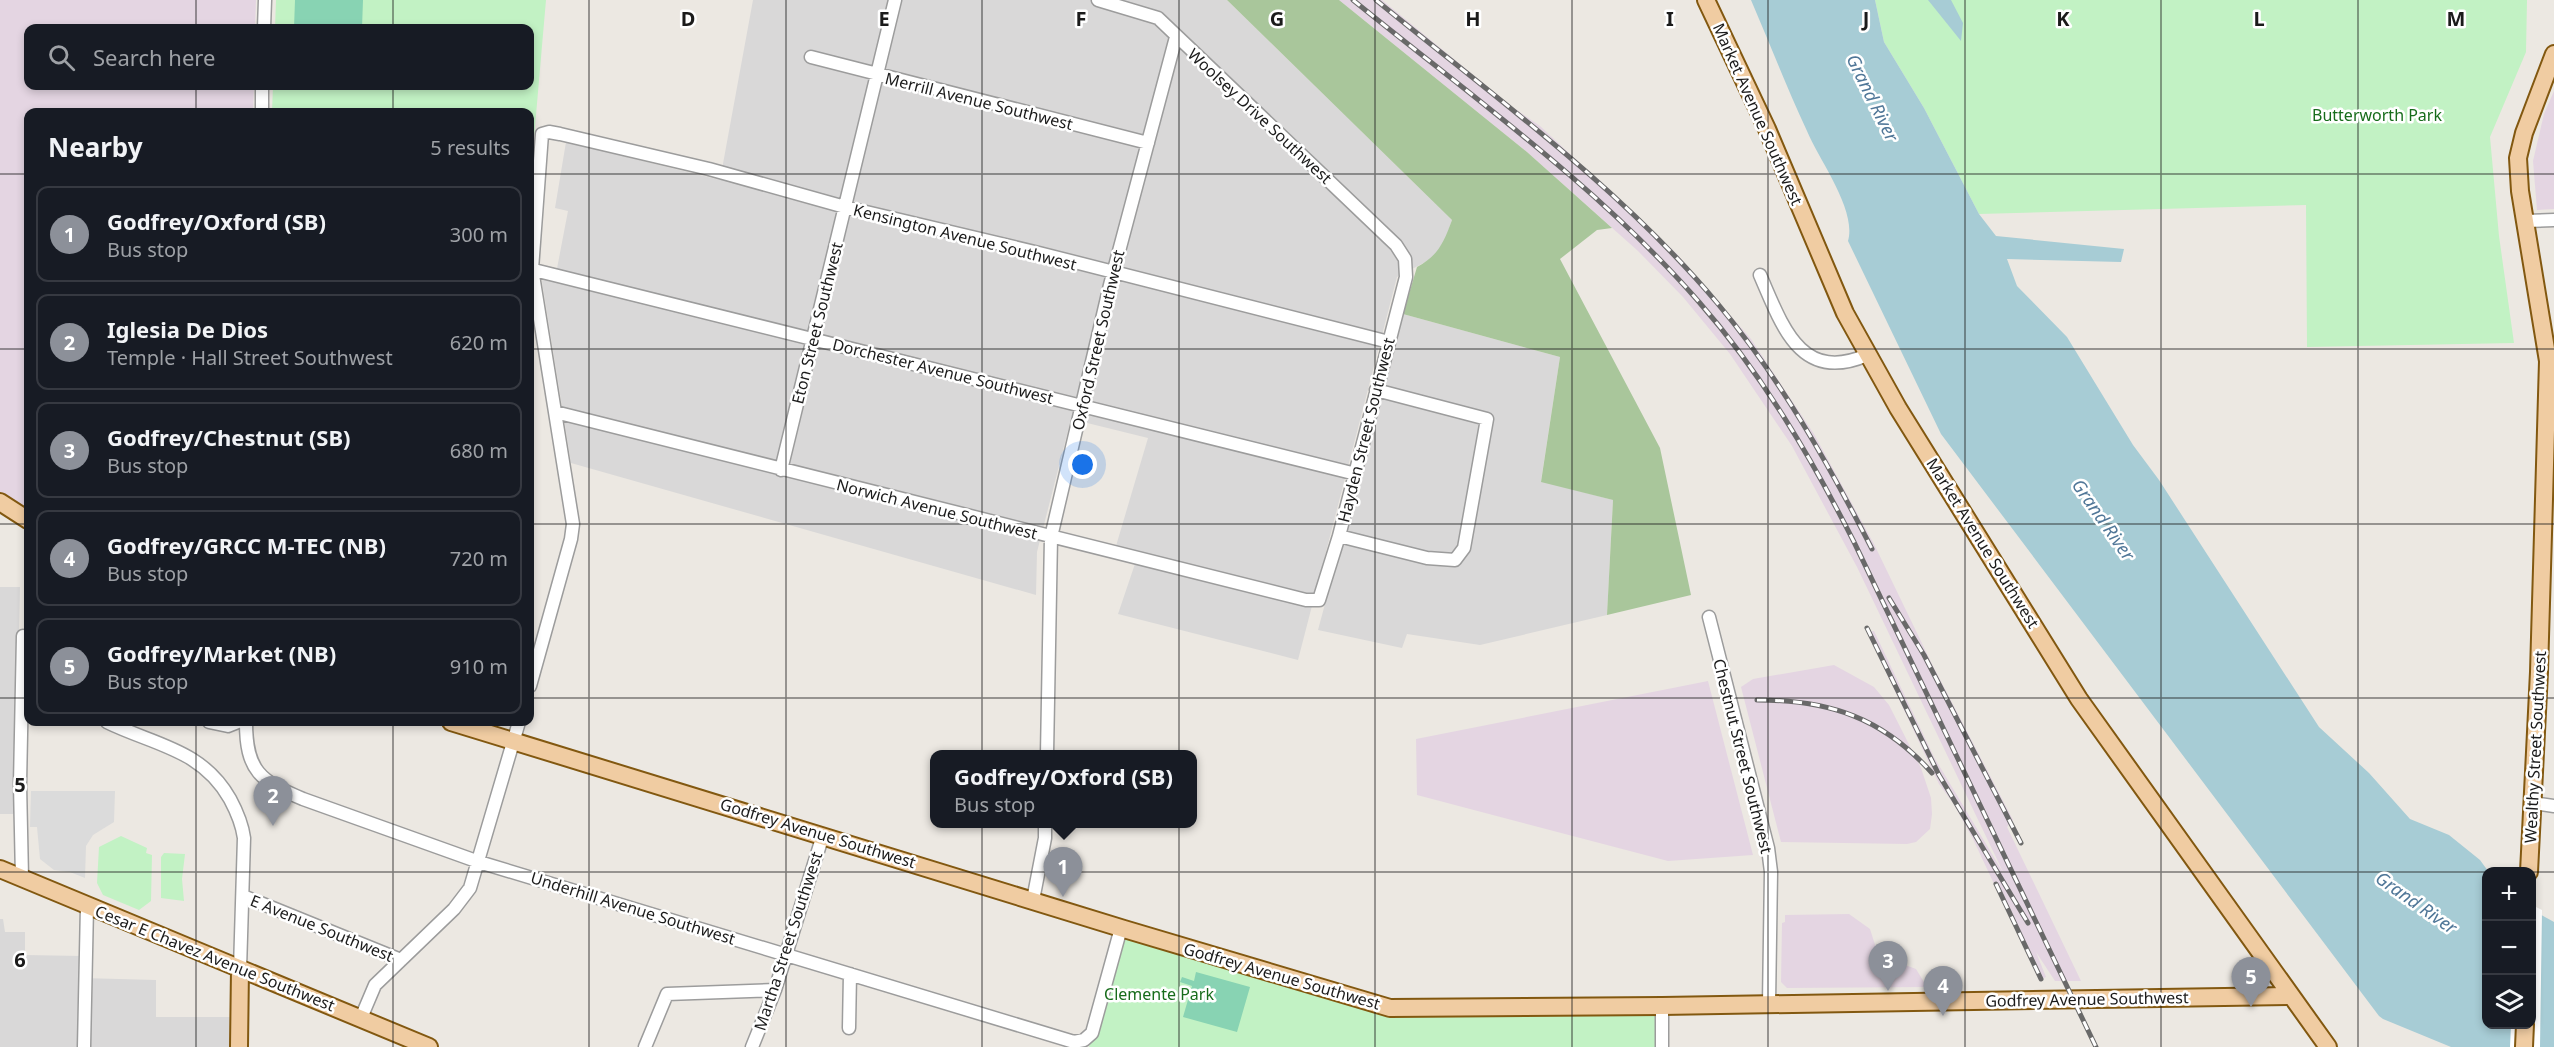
<!DOCTYPE html>
<meta charset="utf-8">
<style>
body{margin:0;font-family:"Noto Sans",sans-serif;background:#20242c;color:#f1f3f6}
.controls{position:absolute;right:18px;bottom:18px;display:grid;overflow:hidden;border-radius:12px;box-shadow:0 3px 9px #0003}
.controls button{width:54px;height:54px;display:grid;place-items:center;padding:0;border:0;border-bottom:2px solid #363941;background:#171b24;color:#f1f3f6;font:30px sans-serif}
.you{position:absolute;left:1083px;top:465px;width:21px;height:21px;margin:-15px;border:4px solid #fff;border-radius:50%;background:#1a73e8;box-shadow:0 0 0 9px #1a73e833}
.badge{display:grid;place-items:center;width:39px;height:39px;border-radius:50%;background:#8c9099;color:#fff;font-size:20px;font-weight:700}
.pin{position:absolute;translate:-50% -50px;filter:drop-shadow(0 2px 3px #0008)}
.pin::after{content:'';position:absolute;top:32px;width:21px;height:18px;background:inherit;clip-path:polygon(0 0,100% 0,50% 100%)}
.popup{position:absolute;left:930px;top:750px;width:267px;height:78px;box-sizing:border-box;display:grid;place-content:center;border-radius:12px;background:#171b24;filter:drop-shadow(0 2px 4px #0005);font-size:20px;white-space:nowrap;color:#9ea1a6}
.popup b{font-size:22px;color:#f1f3f6}
.popup::after{content:'';position:absolute;left:50%;top:100%;margin-left:-12px;border:12px solid transparent;border-top-color:#171b24}
.list{margin:0;padding:0;list-style:none}
h2{display:flex;justify-content:space-between;align-items:center;height:78px;margin:0;padding:0 24px;font-size:26px}
h2 small{font-size:20px;font-weight:400;color:#9ea1a6}
.list li{display:grid;grid-template-columns:39px 1fr auto;gap:18px;align-items:center;box-sizing:border-box;height:96px;margin:0 12px 12px;padding:0 12px;border:2px solid #363941;border-radius:12px}
.list b{display:block;font-size:22px;white-space:nowrap}
.list p{margin:0;font-size:20px;white-space:nowrap;color:#9ea1a6}
.list em{font-size:20px;font-style:normal;color:#9ea1a6}
.icon{flex:none;width:33px;height:33px;fill:none;stroke:currentColor;stroke-width:2;stroke-linecap:round;stroke-linejoin:round}
.map{position:relative;flex:none;width:2554px;height:1047px;overflow:hidden}
.search{position:absolute;background:#171b24;box-shadow:0 3px 9px #0003;left:24px;top:24px;width:510px;height:66px;display:flex;align-items:center;gap:15px;box-sizing:border-box;padding:0 21px;border-radius:12px;color:#9ea1a6;font-size:22px}
.panel{position:absolute;background:#171b24;box-shadow:0 3px 9px #0003;left:24px;top:108px;width:510px;height:618px;border-radius:12px}
.map>svg:first-child{display:block}
.residential{fill:#d9d8d8}
.industrial{fill:#e4d5e2}
.forest{fill:#a9c69b}
.park{fill:#c2f2c4}
.pitch{fill:#88d3b3}
.parking{fill:#dbdbdb}
.water{fill:#a7ccd5}
.pier{fill:#fff}
.lines{fill:none;stroke-linecap:round;stroke-linejoin:round}
.minor-casing{stroke:#9c9c9c;stroke-width:15}
.major-casing{stroke:#825810;stroke-width:20}
.minor{stroke:#fff;stroke-width:12}
.major{stroke:#f0cca2;stroke-width:16}
.rail-casing{stroke:#696969;stroke-width:5}
.rail{stroke:#fff;stroke-width:3;stroke-dasharray:9;stroke-linecap:butt}
.grid{fill:none;stroke:#1b1b1b;stroke-width:1.5;stroke-opacity:0.55}
.labels{text-anchor:middle;stroke-width:5;stroke-linejoin:round;paint-order:stroke}
.street-label{font-size:16px;fill:#1b1b1b;stroke:#fff}
.park-label{font-size:16px;fill:#176c1b;stroke:#fff}
.water-label{font-size:18px;font-style:italic;fill:#507798;stroke:#fff}
.grid-label{font-size:20px;text-anchor:middle;font-weight:bold;fill:#1b1b1b;stroke:#fff;stroke-width:5;stroke-linejoin:round;paint-order:stroke}
</style>
<div class="map">
<svg width="2554" height="1047" viewBox="0 0 2554 1047">
<rect width="100%" height="100%" fill="#ece8e2"/>
<path class="residential" d="M753 0H1227L1452 220 1444 243 1431 259 1397 277 1298 660 1118 614 1139 552 1116 546 1148 438 1071 419 1037 552 1036 595 571 463 542 282 543 277 555 279 568 211 555 208 566 142 720 180Z
M1403 314 1560 357 1541 481 1613 500 1607 615 1480 645 1407 634 1402 648 1318 630Z
M0 587H20L15 814H0Z
M0 919H3L5 932H25V955L82 956V978L156 980V1017H234L233 1047H0Z"/>
<path class="industrial" d="M0 0H256L255 28H28V86H254L253 112H28V514L0 496Z
M1339 0H1382L1511 106 1540 126 1676 253 1751 339 1814 434 1874 544 1931 662 2013 820 2007 827 2081 981H2055L2036 952 2046 977 2039 980 1973 839 1953 803 1939 784 1867 632 1874 631 1934 757 2004 874 1857 567 1792 446 1730 354 1683 297 1638 251 1527 152Z
M2554 91V209L2537 210 2533 161 2544 114Z
M1834 665 1874 687 1889 705 1921 768 1931 798 1932 814 1930 829 1916 842 1907 844 1781 842 1741 687 1753 679Z
M1708 681 1753 855 1668 861 1417 795 1416 739Z
M1849 914 1870 929 1877 951 1886 958 1916 969 1927 987 1787 988 1781 982 1782 923 1785 922V915Z"/>
<path class="forest" d="M1227 0H1339L1527 152 1612 228 1597 230 1560 259 1660 448 1691 595 1607 615 1613 500 1541 482 1560 357 1403 314 1417 267C1438 256 1444 242 1452 220Z"/>
<path class="park" d="M276 0H546L530 184V112H272L273 86H530V28H275Z
M1875 0H2527L2526 52 2490 137 2499 236 2514 343 2307 347 2306 205 1979 214 1924 108 1884 42Z
M121 836 147 848 146 853 152 855 151 901 139 910 103 895 97 883 99 847Z
M164 853 185 854 182 879 184 901 161 898V857Z
M1121 928 1380 1006H1662V1047H1089Z"/>
<path class="pitch" d="M295 0H363L362 28H294Z
M1196 972 1250 987 1237 1032 1183 1017 1192 986 1180 982 1182 977 1194 981Z"/>
<path class="parking" d="M31 791H115L114 822 93 835 86 846 85 878 70 872 54 870 40 859 37 827H30Z"/>
<path class="water" d="M1751 0H1875L1884 42 1924 108 1979 214 1996 236 2124 249 2121 262 2007 259 2017 286 2067 337 2133 445 2159 480 2319 727 2369 773 2410 819 2449 835 2480 860 2488 871 2486 1024H2532V910L2554 922V1047H2451L2383 1019 2379 1016 1941 434 1848 241C1857 210 1819 160 1807 131 1787 88 1770 44 1751 0Z
M1928 0H1951L1963 23 1961 41Z"/>
<path class="pier" d="M2532 905 2542 910 2540 1047H2510L2511 1025 2532 1024Z"/>
<g class="lines">
<defs>
<path id="minor" d="M264 28 265 0
M811 57 1148 143
M262 112V86
M2525 221 2554 220
M530 269 1356 474
M1760 275C1782 325 1800 384 1867 355
M555 412 1306 600H1319L1339 536 1406 277 1405 259 1396 245 1158 18 1098 0
M781 470 895 0
M1339 536 1427 558 1455 560 1464 548 1487 419 1376 390
M1709 617 1768 848 1771 872 1769 1003
M530 686 571 539 573 524 532 269 542 134 549 132 560 134 709 169 845 207 1039 253 1389 342
M107 722C154 745 202 749 230 799 237 812 242 823 244 838L240 969
M209 722 228 726 238 722
M246 722C246 771 260 781 303 799L479 862 1074 1042 1084 1040 1092 1033 1121 928
M1047 754 1051 537 1110 285 1176 37
M2533 803 2554 806
M22 878 20 784 23 636
M243 896 401 960
M1033 900 1045 838V824
M361 1018 375 985 454 909 470 888 519 722
M849 1028 850 974
M84 1047 87 906
M645 1047 667 994 775 990
M752 1047 775 990 823 835
M1662 1047V1006"/>
<path id="major" d="M1706 0 1767 129 1845 313 1898 408 2079 699 2328 1047
M0 502 28 520
M451 722 1124 929 1390 1008 1662 1006 2290 996
M0 869 429 1047
M2529 872 2539 672 2548 361 2520 191 2518 158 2524 133 2554 54
M239 1047 240 969
M2524 1047 2525 1024"/>
</defs>
<use href="#minor" class="minor-casing"/>
<use href="#major" class="major-casing"/>
<use href="#minor" class="minor"/>
<use href="#major" class="major"/>
<defs>
<path id="rail" d="M1353 0C1471 96 1599 187 1699 302 1762 374 1811 457 1854 542L2096 1047
M1376 0C1493 96 1620 187 1718 304 1780 378 1828 463 1872 549
M1889 598 1924 655 2021 843
M1867 628 1939 775 2028 923
M1757 700C1830 700 1883 718 1932 773
M1996 884 2041 979"/>
</defs>
<use href="#rail" class="rail-casing"/>
<use href="#rail" class="rail"/>
</g>
<path class="grid" d="M196 0V28M393 0V28M589 0V1047M786 0V1047M982 0V1047M1179 0V1047M1375 0V1047M1572 0V1047M1768 0V1047M1965 0V1047M2161 0V1047M2358 0V1047M196 86V112M393 86V112M0 174H28M530 174H2554M0 349H28M530 349H2554M0 524H28M530 524H2554M0 698H28M530 698H2554M196 722V1047M393 722V1047M0 872H2486M2532 872H2554"/>
<g class="labels">
<g class="street-label">
<text transform="translate(979 101) rotate(14)" y="6">Merrill Avenue Southwest</text>
<text transform="translate(1758 114) rotate(66)" y="6">Market Avenue Southwest</text>
<text transform="translate(1260 116) rotate(43)" y="6">Woolsey Drive Southwest</text>
<text transform="translate(965 237) rotate(14)" y="6">Kensington Avenue Southwest</text>
<text transform="translate(817 323) rotate(-76)" y="6">Eton Street Southwest</text>
<text transform="translate(1098 340) rotate(-77)" y="6">Oxford Street Southwest</text>
<text transform="translate(943 371) rotate(14)" y="6">Dorchester Avenue Southwest</text>
<text transform="translate(1366 430) rotate(-76)" y="6">Hayden Street Southwest</text>
<text transform="translate(937 509) rotate(14)" y="6">Norwich Avenue Southwest</text>
<text transform="translate(1983 543) rotate(58)" y="6">Market Avenue Southwest</text>
<text transform="translate(2535 747) rotate(-87)" y="6">Wealthy Street Southwest</text>
<text transform="translate(1743 756) rotate(76)" y="6">Chestnut Street Southwest</text>
<text transform="translate(818 833) rotate(17)" y="6">Godfrey Avenue Southwest</text>
<text transform="translate(633 908) rotate(17)" y="6">Underhill Avenue Southwest</text>
<text transform="translate(322 928) rotate(22)" y="6">E Avenue Southwest</text>
<text transform="translate(788 941) rotate(-72)" y="6">Martha Street Southwest</text>
<text transform="translate(215 958) rotate(22)" y="6">Cesar E Chavez Avenue Southwest</text>
<text transform="translate(1282 976) rotate(16)" y="6">Godfrey Avenue Southwest</text>
<text transform="translate(2087 999) rotate(-1)" y="6">Godfrey Avenue Southwest</text>
</g>
<g class="park-label">
<text x="2377" y="121">Butterworth Park</text>
<text x="1159" y="1000">Clemente Park</text>
</g>
<g class="water-label">
<text transform="translate(1872 98) rotate(64)" y="6">Grand River</text>
<text transform="translate(2103 520) rotate(55)" y="6">Grand River</text>
<text transform="translate(2416 903) rotate(35)" y="6">Grand River</text>
</g>
</g>
<g class="grid-label">
<text x="688" y="26">D</text>
<text x="884" y="26">E</text>
<text x="1081" y="26">F</text>
<text x="1277" y="26">G</text>
<text x="1473" y="26">H</text>
<text x="1670" y="26">I</text>
<text x="1866" y="26">J</text>
<text x="2063" y="26">K</text>
<text x="2259" y="26">L</text>
<text x="2456" y="26">M</text>
<text x="20" y="792">5</text>
<text x="20" y="967">6</text>
</g>
</svg>
<div class="controls">
<button>+</button>
<button>−</button>
<button><svg class="icon" aria-label="layers" viewBox="0 0 24 24"><path d="M12 4l9 5-9 5-9-5zM3 14l9 5 9-5"/></svg></button>
</div>
<div class="you"></div>
<div class="pin badge" style="left:1063px;top:897px">1</div>
<div class="popup"><b>Godfrey/Oxford (SB)</b>Bus stop</div>
<div class="pin badge" style="left:273px;top:826px">2</div>
<div class="pin badge" style="left:1888px;top:991px">3</div>
<div class="pin badge" style="left:1943px;top:1016px">4</div>
<div class="pin badge" style="left:2251px;top:1007px">5</div>
<div class="search"><svg class="icon" aria-label="search" viewBox="0 0 24 24"><circle cx="10" cy="10" r="6"/><path d="M15 15l6 6"/></svg>Search here</div>
<section class="panel">
<h2>Nearby<small>5 results</small></h2>
<ul class="list">
<li><span class="badge">1</span><div><b>Godfrey/Oxford (SB)</b><p>Bus stop</p></div><em>300 m</em></li>
<li><span class="badge">2</span><div><b>Iglesia De Dios</b><p>Temple · Hall Street Southwest</p></div><em>620 m</em></li>
<li><span class="badge">3</span><div><b>Godfrey/Chestnut (SB)</b><p>Bus stop</p></div><em>680 m</em></li>
<li><span class="badge">4</span><div><b>Godfrey/GRCC M-TEC (NB)</b><p>Bus stop</p></div><em>720 m</em></li>
<li><span class="badge">5</span><div><b>Godfrey/Market (NB)</b><p>Bus stop</p></div><em>910 m</em></li>
</ul>
</section>
</div>
